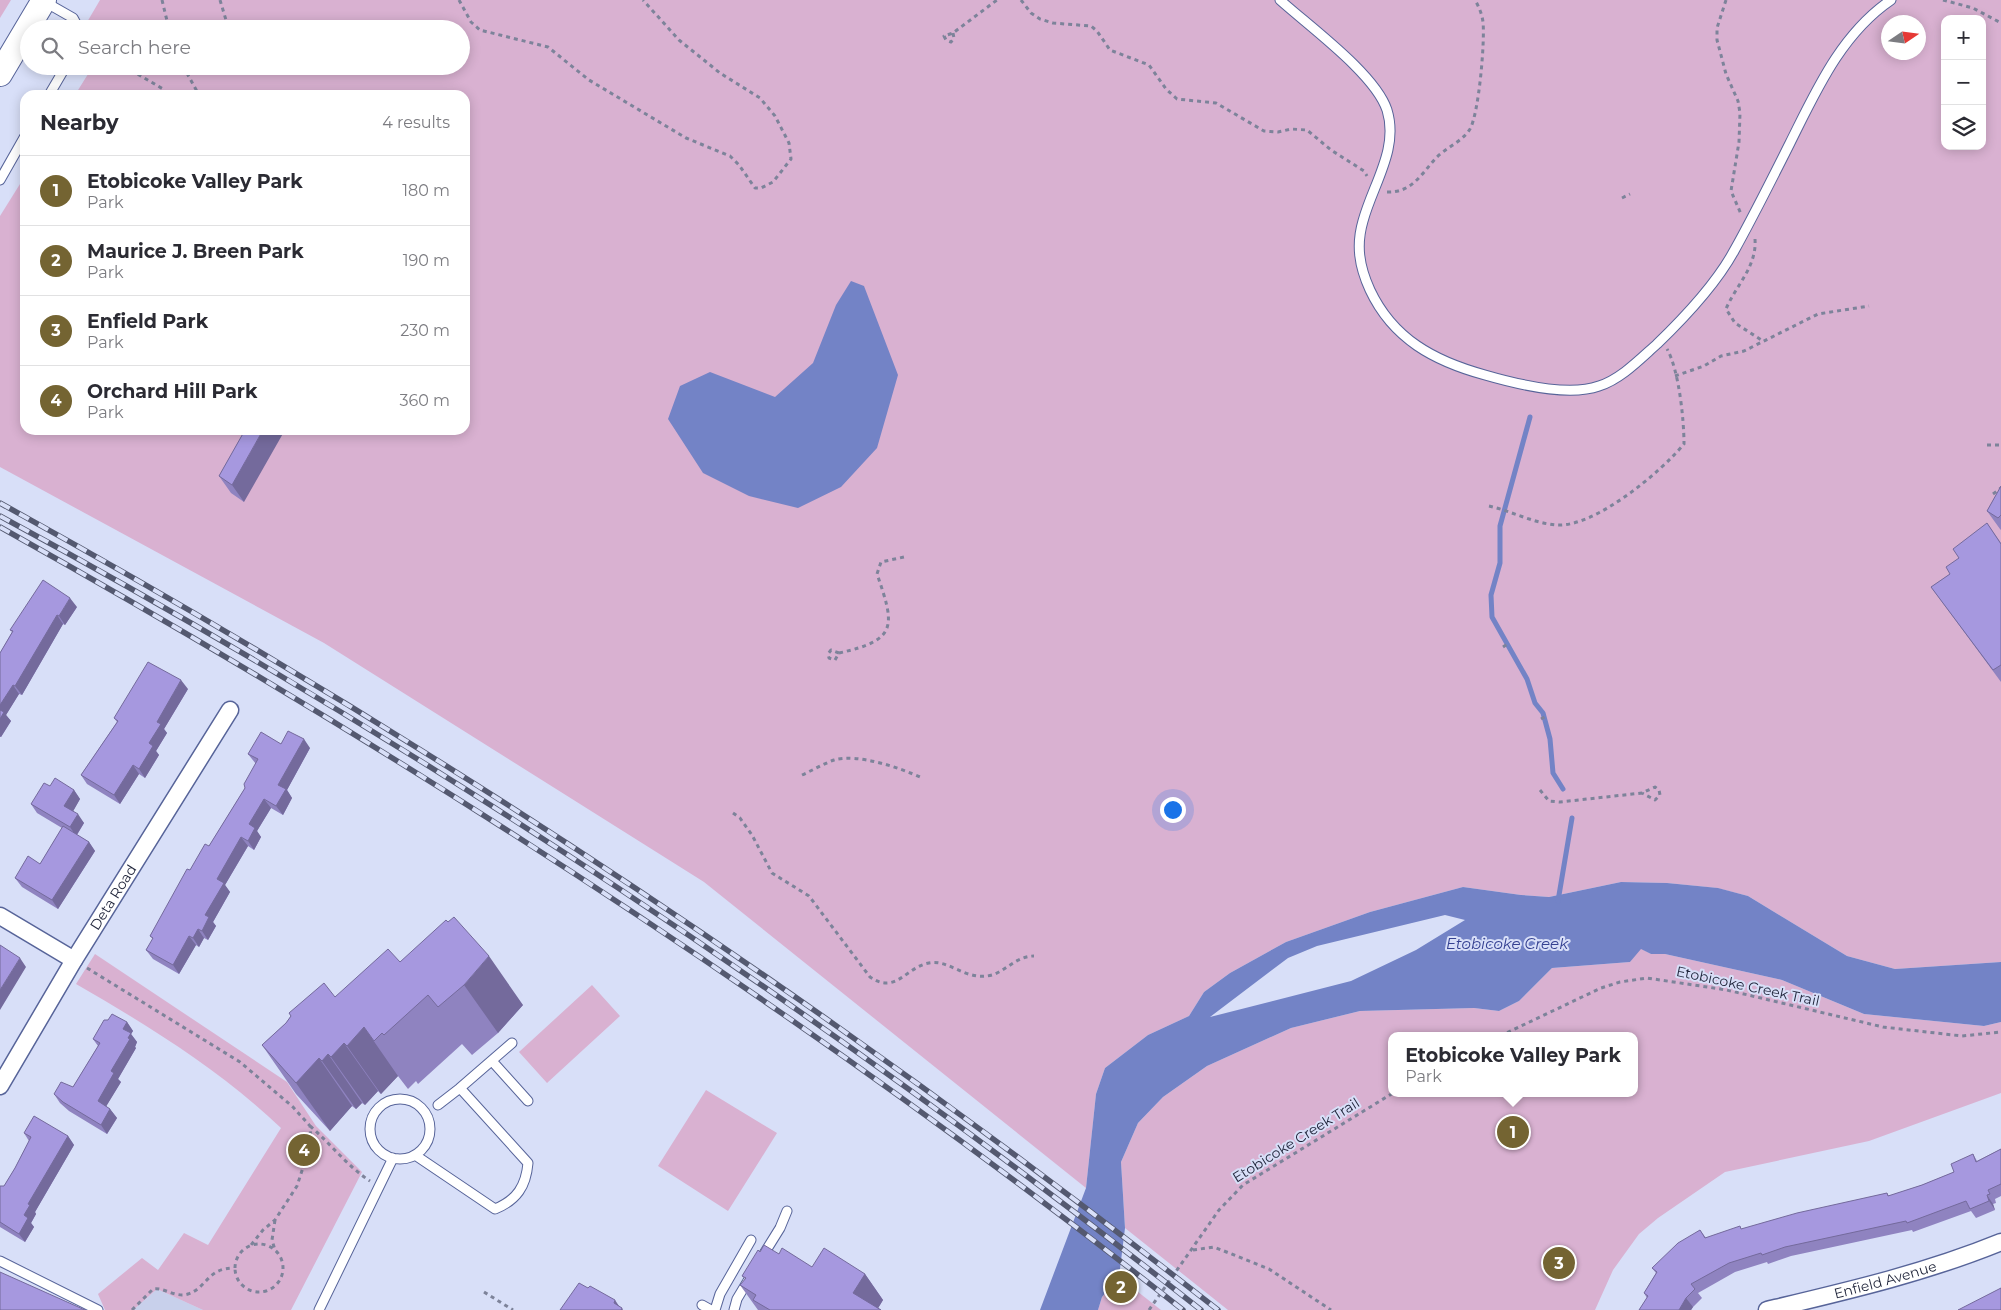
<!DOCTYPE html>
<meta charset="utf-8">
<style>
body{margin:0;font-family:Montserrat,sans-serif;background:#f7f7f7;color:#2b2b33}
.controls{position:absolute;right:15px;top:15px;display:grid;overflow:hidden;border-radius:10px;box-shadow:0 2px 12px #0003}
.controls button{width:45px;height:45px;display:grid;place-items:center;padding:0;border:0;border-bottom:1px solid #e1e1e2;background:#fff;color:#2b2b33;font:25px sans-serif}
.compass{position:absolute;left:1881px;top:15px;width:45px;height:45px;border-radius:50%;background:#fff;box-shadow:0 2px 12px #0003;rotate:77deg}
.you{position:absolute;left:1172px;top:809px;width:18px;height:18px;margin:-12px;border:4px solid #fff;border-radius:50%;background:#1a73e8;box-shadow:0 0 0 8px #1a73e833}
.badge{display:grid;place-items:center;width:32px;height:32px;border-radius:50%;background:#746432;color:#fff;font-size:16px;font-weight:700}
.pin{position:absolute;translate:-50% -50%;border:2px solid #fff;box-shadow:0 1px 5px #0006}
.popup{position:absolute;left:1388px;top:1032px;width:250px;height:65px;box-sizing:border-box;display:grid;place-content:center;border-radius:10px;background:#fff;filter:drop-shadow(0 1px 4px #0005);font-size:16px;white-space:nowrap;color:#7c7c81}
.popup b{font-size:19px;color:#2b2b33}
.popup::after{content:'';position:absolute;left:50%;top:100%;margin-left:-10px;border:10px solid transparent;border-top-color:#fff}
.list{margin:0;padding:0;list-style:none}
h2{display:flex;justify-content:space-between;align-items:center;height:65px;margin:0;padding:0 20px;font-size:21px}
h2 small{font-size:16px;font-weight:400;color:#7c7c81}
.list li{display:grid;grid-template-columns:32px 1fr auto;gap:15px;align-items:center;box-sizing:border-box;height:70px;padding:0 20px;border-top:1px solid #e1e1e2}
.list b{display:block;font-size:19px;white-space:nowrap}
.list p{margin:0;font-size:16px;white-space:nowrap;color:#7c7c81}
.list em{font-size:16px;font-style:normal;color:#7c7c81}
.icon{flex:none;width:28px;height:28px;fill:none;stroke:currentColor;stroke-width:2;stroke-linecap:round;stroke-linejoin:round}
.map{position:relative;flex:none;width:2001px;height:1310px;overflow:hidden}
.search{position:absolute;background:#fff;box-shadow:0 2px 12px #0003;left:20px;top:20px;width:450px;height:55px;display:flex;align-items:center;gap:12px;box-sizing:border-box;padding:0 18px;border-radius:28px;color:#7c7c81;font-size:19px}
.panel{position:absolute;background:#fff;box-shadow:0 2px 12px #0003;left:20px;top:90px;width:450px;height:345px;border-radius:15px}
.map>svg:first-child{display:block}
.built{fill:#c8d0eb}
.green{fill:#d9b1d1;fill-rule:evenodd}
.water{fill:#7383c6;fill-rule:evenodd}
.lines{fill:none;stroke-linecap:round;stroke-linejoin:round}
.stream{stroke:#7383c6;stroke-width:5}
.service-casing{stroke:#576499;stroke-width:11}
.minor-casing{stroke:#576499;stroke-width:19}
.secondary-casing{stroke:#576499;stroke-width:26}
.path{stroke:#7d839a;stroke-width:3;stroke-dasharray:4 4;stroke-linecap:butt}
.service{stroke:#fff;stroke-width:9}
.minor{stroke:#fff;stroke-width:16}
.secondary{stroke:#fff;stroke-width:24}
.rail-casing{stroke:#545970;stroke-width:5.5}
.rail{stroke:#d8dff8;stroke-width:4;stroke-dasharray:11;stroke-linecap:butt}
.wall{fill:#8f83c0}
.shaded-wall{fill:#746a9c}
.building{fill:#a698df;stroke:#746a9c}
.labels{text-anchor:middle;stroke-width:4;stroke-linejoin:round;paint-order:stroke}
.street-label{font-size:14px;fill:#1e2339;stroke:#d8dff8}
.water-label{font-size:15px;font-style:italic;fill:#344091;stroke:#d8dff8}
</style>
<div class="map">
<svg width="2001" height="1310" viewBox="0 0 2001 1310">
<rect width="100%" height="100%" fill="#d8dff8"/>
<path class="built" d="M157 1289 203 1310H133Z"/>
<path class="green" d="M0 0H11L0 18Z
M100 0H2001V962L1895 969 1847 956 1748 896 1717 888 1667 883 1621 882 1549 897 1521 895 1463 887 1370 912 1286 942 1230 973 1204 992 1189 1016 1148 1035 1105 1068 1096 1094 1086 1188 704 882 324 643 0 467V216L25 176V430H465V95H75L93 66H461V29H83ZM1945 19H1982V146H1945ZM1888 22H1918V52H1888Z
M1640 948 1651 954H1665L1782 980 1864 1014 1984 1026 2001 1022V1093L1869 1141 1725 1172 1658 1218 1639 1234 1613 1270 1595 1310H1228L1125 1228 1121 1162 1138 1123 1163 1097 1207 1066 1291 1028 1360 1011 1474 1008 1499 1011 1519 1001 1552 968 1630 962ZM1392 1036H1634V1093H1392Z
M95 954 287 1082 316 1126 362 1172 291 1310H203L157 1289 133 1310H105L98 1294 142 1258 158 1270 184 1233 208 1245 281 1128C220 1070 149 1026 76 984Z
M592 985 620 1016 547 1083 519 1052Z
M706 1090 777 1133 728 1211 658 1166Z
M1119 1277 1161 1310H1098L1102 1297Z"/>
<path class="water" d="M851 281 864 286 898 375 877 448 841 487 798 508 749 496 703 473 668 419 680 386 710 372 775 397 813 363 836 305Z
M1621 882 1667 883 1718 888 1748 896 1847 956 1895 969 2001 962V1022L1984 1026 1864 1014 1782 980 1665 954H1651L1641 949 1630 962 1552 968 1519 1001 1499 1011 1474 1008 1360 1011 1291 1028 1207 1066 1163 1097 1138 1123 1121 1162 1125 1228 1119 1277 1102 1297 1098 1310H1040L1086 1188 1096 1094 1105 1068 1148 1035 1189 1016 1204 992 1230 973 1286 942 1370 912 1463 887 1521 895 1549 897ZM1445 915 1465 920 1416 950 1351 981 1210 1017 1288 958 1317 946Z"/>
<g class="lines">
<path class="stream" d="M1530 417 1500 526V563L1491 595 1492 617 1527 679 1535 703 1543 713 1550 739 1553 773 1563 789
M1558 901 1572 818"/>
<defs>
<path id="service" d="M1280 0C1310 27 1375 74 1387 110 1399 149 1373 184 1363 221 1356 245 1359 266 1370 290 1393 339 1434 361 1485 375 1516 384 1568 397 1599 386 1621 379 1640 359 1657 344 1684 318 1716 284 1734 251 1754 215 1772 179 1790 143 1816 91 1841 34 1891 0
M45 2 73 18 79 29
M49 95 66 66
M0 180 25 136
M492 1061 528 1101
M460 1088 512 1043
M370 1129a30 30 0 1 1 60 0a30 30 0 1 1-60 0Z
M415 1155 495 1209C517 1200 526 1186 528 1163L460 1088 438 1105
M762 1257 780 1228 787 1211
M0 1261 98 1310
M702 1305 711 1310
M319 1310 393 1158
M715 1310 720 1294 751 1240
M734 1310 737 1299 749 1279"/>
<g id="minor">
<path d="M0 916 74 960"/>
<path id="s1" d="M0 1086 74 960 230 710"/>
<path id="s2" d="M1767 1310C1847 1291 1925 1273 2001 1242"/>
</g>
<path id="secondary" d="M0 74 44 0"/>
</defs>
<use href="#service" class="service-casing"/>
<use href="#minor" class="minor-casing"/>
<use href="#secondary" class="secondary-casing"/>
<path class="path" d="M162 0 169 29
M220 0 226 20
M459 0 471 22 480 30 548 47 589 80 686 138 730 156 739 165 755 188H761L773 182 791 159 789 143 775 116 760 98 720 73 679 40 643 0
M1021 0 1031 13 1040 19 1053 23 1091 26 1097 31 1110 50 1149 65 1166 89 1177 99 1216 103 1264 131 1278 132 1291 129 1307 130 1331 150 1364 171 1367 176
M1726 0 1717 28V40L1726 74 1738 101 1740 113 1739 142 1731 191 1741 214
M1943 0 1973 8 2001 23
M953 33 954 38 951 42 946 40 944 36 953 33 997 0
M124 66 163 89
M183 66 199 95
M1387 192C1411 193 1421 175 1435 159 1445 148 1462 142 1470 129 1479 113 1485 41 1483 22 1482 14 1479 7 1475 0
M1622 198 1630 194
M1755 239C1757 267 1736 285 1726 309L1735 323 1763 341
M1675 376 1704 366 1721 356 1744 351 1818 314 1869 306
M1987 445H2001
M1993 494 2001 488
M1489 506C1511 511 1533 523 1556 525 1594 528 1660 473 1684 444 1684 420 1679 370 1667 349
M1503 647 1509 643
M839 653 831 650 828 654 829 658 835 660 839 653C898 640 895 626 877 574L881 562 904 557
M1541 719 1546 716
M802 775C813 770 823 764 834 760 857 753 901 768 922 778
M1540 790 1549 801 1560 802 1642 793 1655 787 1659 790 1660 795 1655 800 1642 793
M733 813 740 818 752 835 772 873 809 896 870 977C896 995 906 967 929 963 950 959 966 982 992 975 1007 970 1017 956 1034 956
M87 968 240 1062 293 1107 310 1126 311 1143 297 1186 275 1220 263 1230 251 1245
M1500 1036 1601 988 1620 982 1647 978 1727 990 1883 1027 1962 1036 2001 1032
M310 1126C331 1144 347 1166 370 1181
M275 1220 272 1240 275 1250
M235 1268a24 24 0 1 1 48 0a24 24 0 1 1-48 0Z
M1193 1250 1214 1247 1269 1269 1331 1310
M484 1292 513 1310
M132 1310 153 1289C164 1287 175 1298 188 1294 207 1288 207 1268 234 1268
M1149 1310 1219 1210 1243 1185 1393 1093"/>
<use href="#service" class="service"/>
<use href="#minor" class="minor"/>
<use href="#secondary" class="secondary"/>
<defs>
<path id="rail" d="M0 503C427 738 835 1009 1218 1310
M0 516C419 743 827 1015 1201 1310
M0 527C413 758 812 1017 1183 1310"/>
</defs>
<use href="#rail" class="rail-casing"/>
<use href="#rail" class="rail"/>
</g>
<path class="wall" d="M245 430 244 502 231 493 219 476Z
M2001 486V530L2000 529 1987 511Z
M1987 523 2001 543V682L1931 587 1950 574 1959 558Z
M77 607 65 625 63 624 22 695 19 694 6 715 11 721 1 737H0V653L12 632 10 630Z
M188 689 164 729 167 733 156 751 159 755 145 778 139 774 120 804 87 784 81 775 117 722 114 718Z
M281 744 310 748 287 790 292 798 283 815 271 808 257 831 261 837 254 850 248 846 225 885 230 892 213 922 216 926 208 940 204 938 199 947 196 945 179 974 153 959 146 950 153 939 150 936 190 870 209 846 245 788 256 764 248 754Z
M50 786 74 790 80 799 73 811 84 823 77 835 89 842 95 851 58 909 22 887 15 878 40 864 62 828 37 813 31 804Z
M400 962 523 1005 498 1033 472 1055 462 1044 418 1084 416 1081 408 1089 398 1076 381 1094 378 1091 365 1105 362 1103 356 1109 352 1106 330 1131 296 1094 262 1045 286 1023 291 1016 289 1013 335 997Z
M127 1022 133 1031 131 1034 137 1042 135 1047 136 1048 118 1079 121 1082 106 1106 110 1109 117 1118 107 1134 69 1111 60 1103 54 1094 73 1087 98 1046 93 1039Z
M24 1133 68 1136 74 1145 35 1212 36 1214 31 1223 34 1227 25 1242 0 1227V1186H4L15 1168 29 1141Z
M2001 1149V1196L1995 1199 1996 1203 1993 1204 1995 1210 1976 1218 1971 1211 1913 1232 1912 1230 1791 1256 1768 1264 1767 1262 1735 1272 1698 1293 1702 1298 1693 1307 1691 1310H1639L1647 1298 1644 1293 1656 1273 1652 1268 1700 1230 1706 1238 1887 1193 1889 1196 1922 1185 1954 1172 1973 1154 1977 1161Z
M760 1252 779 1254 812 1267 865 1274 883 1300 878 1308 881 1310H758L740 1285 745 1279 742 1276Z"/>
<path class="shaded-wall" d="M263 430H285L244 502 232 485Z
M70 598 77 607 65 625 59 616Z
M57 615 63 624 22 695 15 686Z
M181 680 188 689 164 729 167 733 156 751 159 755 145 778 139 769 157 722Z
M13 685 19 694 6 715 11 721 1 737 0 736V705Z
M304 739 310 748 287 790 292 798 283 815 276 806 278 785Z
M133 765 139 774 120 804 114 795Z
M74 790 80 799 71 815 64 806Z
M264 799 271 808 257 831 261 837 254 850 248 841 249 824Z
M78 814 84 823 76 836 70 827Z
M241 837 248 846 225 885 230 892 213 922 216 926 208 940 202 931 205 915 217 879Z
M89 842 95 851 58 909 52 900Z
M198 929 204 938 199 947 193 938Z
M189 936 196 945 179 974 173 965Z
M489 956 523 1005 498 1033 464 985Z
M20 958 26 967 0 1010V990Z
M127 1022 133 1031 131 1034 137 1042 135 1047 136 1048 118 1079 121 1082 104 1110 98 1101 111 1071 123 1029Z
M364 1027 398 1076 381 1094 347 1046Z
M344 1043 378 1091 365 1105 331 1057Z
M328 1054 362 1103 356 1109 322 1061Z
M319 1058 352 1106 330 1131 296 1083Z
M110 1109 117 1118 107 1134 101 1125Z
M68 1136 74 1145 35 1212 36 1214 31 1223 34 1227 25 1242 19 1234 28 1204Z
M1987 1195 1993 1204 1995 1210 1989 1201Z
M865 1274 883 1300 877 1310 853 1293Z
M1686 1298 1693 1307 1691 1310H1679Z
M615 1300 621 1309 622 1308 623 1310H619L614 1303Z"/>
<path class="building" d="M245 430H263L232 485 219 476Z
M2001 486V515L1998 518 1987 511Z
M1987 523 2001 544V665L1993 670 1931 587 1950 574 1946 567 1959 558 1953 549Z
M43 580 70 598 59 616 57 615 15 686 13 685 0 705V653L13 631 10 630Z
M148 662 181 680 157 722 161 724 149 743 153 746 139 769 133 765 114 795 81 775 118 721 114 718Z
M0 710 4 712 0 719Z
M288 731 304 739 278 785 286 789 276 806 264 799 249 824 255 828 248 841 241 837 217 879 224 883 205 915 209 917 202 931 198 929 193 938 189 936 173 965 146 950 153 938 150 936 187 869 190 870 205 844 209 846 245 788 244 784 258 759 248 754 261 732 281 744Z
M55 778 74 790 64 806 78 814 70 827 31 804 44 783 50 786Z
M63 826 89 842 52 900 15 878 28 856 40 864Z
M454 917 489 956 464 985 438 1007 428 995 384 1035 382 1033 374 1041 364 1027 347 1046 344 1043 331 1057 328 1054 322 1061 319 1058 296 1083 262 1045 286 1023 291 1016 289 1013 324 983 335 997 388 949 400 962 446 920 448 922Z
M0 945 20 958 0 990Z
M112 1014 127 1022 123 1029 131 1033 128 1038 130 1039 111 1071 114 1073 98 1101 110 1109 101 1125 63 1102 54 1094 61 1082 73 1087 100 1043 93 1039 104 1020H108Z
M34 1116 68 1136 28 1204 30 1205 24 1215 28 1218 19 1234 0 1222V1186H4L15 1168 31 1137 24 1133Z
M2001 1149V1184L1988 1190 1990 1194 1987 1195 1989 1201 1970 1209 1966 1201 1907 1223 1906 1221 1785 1247 1762 1255 1761 1253 1729 1263 1691 1284 1695 1289 1686 1298 1679 1310H1639L1648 1296 1644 1293 1657 1272 1652 1268 1678 1243 1700 1230 1705 1238 1740 1226 1741 1229 1797 1213 1887 1193 1888 1196 1922 1185 1954 1172 1951 1164 1973 1154 1976 1162Z
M764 1245 779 1254 782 1248 812 1267 824 1248 865 1274 853 1293 881 1310H770L753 1300 756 1295 740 1285 746 1278 742 1276 758 1250 760 1252Z
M0 1272 85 1310H0Z
M579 1283 588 1288 590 1286 615 1300 614 1303 622 1308 621 1310H560Z
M2001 1288V1310H1958Z"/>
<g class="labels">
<g class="street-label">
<text dy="5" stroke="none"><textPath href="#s1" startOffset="220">Deta Road</textPath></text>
<text transform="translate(1748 986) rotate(12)" y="5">Etobicoke Creek Trail</text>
<text transform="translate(1296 1140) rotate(-32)" y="5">Etobicoke Creek Trail</text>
<text dy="5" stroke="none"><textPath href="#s2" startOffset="122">Enfield Avenue</textPath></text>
</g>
<g class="water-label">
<text x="1507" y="949">Etobicoke Creek</text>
</g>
</g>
</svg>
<div class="controls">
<button>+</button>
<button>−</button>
<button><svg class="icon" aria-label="layers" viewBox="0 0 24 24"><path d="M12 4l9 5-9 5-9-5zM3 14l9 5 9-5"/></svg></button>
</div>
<svg class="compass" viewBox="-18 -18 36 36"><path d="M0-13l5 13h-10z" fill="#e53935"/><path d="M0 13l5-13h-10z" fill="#7c7c81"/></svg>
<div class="you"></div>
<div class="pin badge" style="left:1513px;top:1132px">1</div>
<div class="popup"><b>Etobicoke Valley Park</b>Park</div>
<div class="pin badge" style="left:1121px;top:1287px">2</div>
<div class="pin badge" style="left:1559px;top:1263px">3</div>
<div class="pin badge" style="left:304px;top:1150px">4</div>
<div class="search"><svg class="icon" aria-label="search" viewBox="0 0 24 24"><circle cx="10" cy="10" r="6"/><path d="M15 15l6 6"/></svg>Search here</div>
<section class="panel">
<h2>Nearby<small>4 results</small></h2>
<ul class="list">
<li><span class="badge">1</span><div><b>Etobicoke Valley Park</b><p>Park</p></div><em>180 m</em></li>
<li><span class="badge">2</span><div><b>Maurice J. Breen Park</b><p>Park</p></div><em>190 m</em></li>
<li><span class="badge">3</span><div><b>Enfield Park</b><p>Park</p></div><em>230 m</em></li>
<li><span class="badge">4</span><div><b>Orchard Hill Park</b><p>Park</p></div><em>360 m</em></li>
</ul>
</section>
</div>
